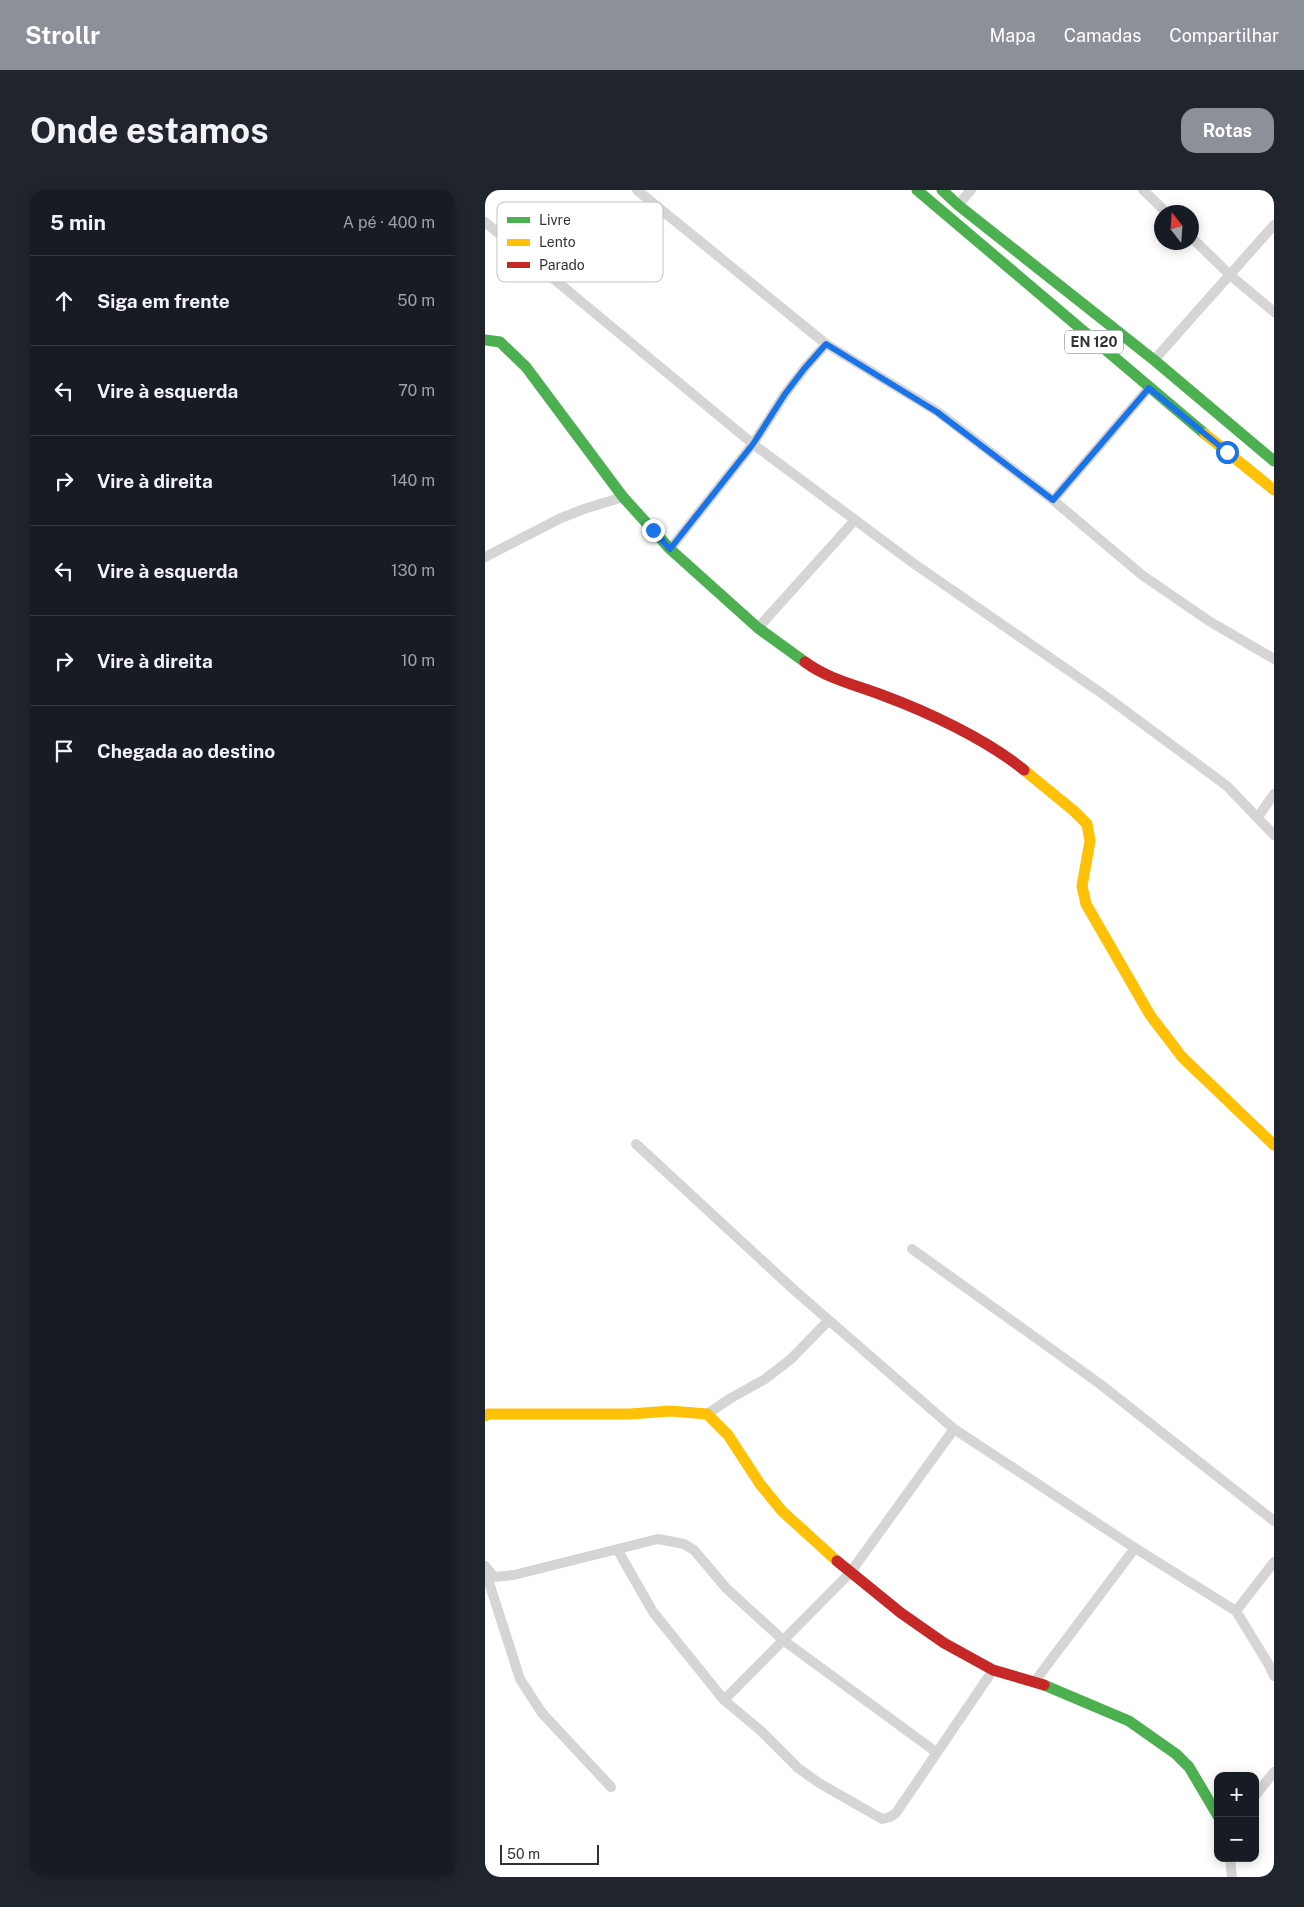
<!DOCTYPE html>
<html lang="pt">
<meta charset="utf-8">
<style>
body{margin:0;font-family:"Public Sans",sans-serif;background:#20242c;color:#f1f3f6}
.controls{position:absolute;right:15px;bottom:15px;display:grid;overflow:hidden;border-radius:10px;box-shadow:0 2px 12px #0003}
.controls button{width:45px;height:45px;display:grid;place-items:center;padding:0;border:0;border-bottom:1px solid #363941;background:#171b24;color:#f1f3f6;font:25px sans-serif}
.compass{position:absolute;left:669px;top:15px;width:45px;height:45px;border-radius:50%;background:#171b24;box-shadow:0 2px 12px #0003;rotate:343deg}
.scale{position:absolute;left:15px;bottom:12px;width:99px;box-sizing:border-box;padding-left:5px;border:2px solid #313131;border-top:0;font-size:14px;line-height:18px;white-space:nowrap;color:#313131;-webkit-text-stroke:4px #fff;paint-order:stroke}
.stop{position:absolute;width:15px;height:15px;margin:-11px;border:4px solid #1a73e8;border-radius:50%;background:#fff}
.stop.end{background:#1a73e8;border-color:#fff;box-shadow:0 1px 5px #0008}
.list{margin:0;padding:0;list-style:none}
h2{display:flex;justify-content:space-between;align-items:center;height:65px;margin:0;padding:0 20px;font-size:21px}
h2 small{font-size:16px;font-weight:400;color:#9ea1a6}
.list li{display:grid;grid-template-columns:32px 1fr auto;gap:15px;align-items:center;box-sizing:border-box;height:90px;padding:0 20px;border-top:1px solid #363941}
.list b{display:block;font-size:19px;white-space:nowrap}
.list em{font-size:16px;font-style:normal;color:#9ea1a6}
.icon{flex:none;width:28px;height:28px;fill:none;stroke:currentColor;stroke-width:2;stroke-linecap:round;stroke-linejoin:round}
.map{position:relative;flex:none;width:789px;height:1687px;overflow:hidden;border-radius:15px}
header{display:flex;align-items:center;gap:30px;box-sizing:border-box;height:70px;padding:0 25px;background:#8c9099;color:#fff}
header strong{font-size:24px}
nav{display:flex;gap:28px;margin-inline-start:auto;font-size:18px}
.intro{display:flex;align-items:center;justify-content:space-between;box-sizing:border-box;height:120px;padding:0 30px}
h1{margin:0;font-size:35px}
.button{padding:12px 22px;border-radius:15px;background:#8c9099;color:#fff;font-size:18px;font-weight:700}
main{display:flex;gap:30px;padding:0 30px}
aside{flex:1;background:#171b24;border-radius:15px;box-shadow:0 2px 12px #0003}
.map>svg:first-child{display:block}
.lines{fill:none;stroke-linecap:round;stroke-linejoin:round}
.street{stroke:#d5d5d5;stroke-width:10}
.fast{stroke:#4caf50;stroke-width:11}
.slow{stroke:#ffc107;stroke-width:11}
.jam{stroke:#c62828;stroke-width:11}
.route{stroke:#1a73e8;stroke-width:6}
.labels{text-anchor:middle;stroke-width:5;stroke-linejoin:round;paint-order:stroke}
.shield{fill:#fff;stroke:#6f6f6f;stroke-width:1}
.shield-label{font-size:14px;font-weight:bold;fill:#313131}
.key{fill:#fff;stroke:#c1c1c1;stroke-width:1}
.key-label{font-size:14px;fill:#313131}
</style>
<header>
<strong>Strollr</strong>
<nav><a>Mapa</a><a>Camadas</a><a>Compartilhar</a></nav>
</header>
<div class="intro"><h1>Onde estamos</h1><a class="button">Rotas</a></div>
<main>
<aside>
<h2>5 min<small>A pé · 400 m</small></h2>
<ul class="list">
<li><svg class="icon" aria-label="ahead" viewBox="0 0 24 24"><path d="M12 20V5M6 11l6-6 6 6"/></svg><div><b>Siga em frente</b></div><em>50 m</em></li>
<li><svg class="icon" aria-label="left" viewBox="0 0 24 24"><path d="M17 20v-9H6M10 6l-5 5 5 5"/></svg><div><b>Vire à esquerda</b></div><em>70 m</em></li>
<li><svg class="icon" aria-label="right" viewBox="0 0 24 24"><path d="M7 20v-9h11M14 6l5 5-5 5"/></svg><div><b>Vire à direita</b></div><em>140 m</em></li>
<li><svg class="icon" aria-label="left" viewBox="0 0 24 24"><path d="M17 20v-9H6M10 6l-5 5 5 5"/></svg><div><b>Vire à esquerda</b></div><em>130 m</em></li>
<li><svg class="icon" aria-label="right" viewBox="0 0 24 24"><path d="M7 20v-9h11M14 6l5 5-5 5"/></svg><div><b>Vire à direita</b></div><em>10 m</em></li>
<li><svg class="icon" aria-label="arrive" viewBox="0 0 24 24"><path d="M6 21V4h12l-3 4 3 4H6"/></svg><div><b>Chegada ao destino</b></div></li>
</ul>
</aside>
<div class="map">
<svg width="789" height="1687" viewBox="0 0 789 1687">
<rect width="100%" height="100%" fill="#fff"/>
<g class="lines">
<path class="street" d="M152 0 341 154 453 222 568 310 657 385 724 431 789 469
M658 0 681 22
M473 15 486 0
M0 32 268 254 428 373 619 505 742 596 789 645
M706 47 745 85 789 122
M669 170 789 35
M568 310 664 198
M185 359 268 254 300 204 319 179 341 154
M0 367 76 328 99 319 138 307
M273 438 370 330
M773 627 789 604
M151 954 308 1099 469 1239 650 1358 751 1421 784 1475 789 1486
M427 1059 615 1194 789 1331
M222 1224 246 1208 280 1189 306 1169 343 1131
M132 1359 168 1422 239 1510 276 1541 313 1578 334 1593 397 1629 405 1627 411 1623 508 1480
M0 1376 9 1387 29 1385 173 1349 199 1354 209 1360 241 1398 298 1450 451 1562
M0 1380 35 1489 57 1523 126 1597
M751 1421 789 1372
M550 1491 650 1358
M239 1510 365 1383 469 1239
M770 1606 789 1582
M745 1668 747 1687"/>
<path class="fast" d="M432 0 720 244
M457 0 473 15 669 170 789 271
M0 150 15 152 41 177 138 307 185 359 273 438 320 472
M559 1495 644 1531 691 1564 704 1577 733 1626"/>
<path class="slow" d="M720 244 789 300
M539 580 589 621 602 634 605 651 597 696 601 714 665 825 697 867 789 955
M0 1226 3 1224H145L185 1221 222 1224 243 1245 275 1294 297 1321 352 1371"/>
<path class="jam" d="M320 472C343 489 371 495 397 505 443 522 501 549 539 580
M352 1371 416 1423 459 1453 508 1480 559 1495"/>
</g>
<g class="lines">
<path class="route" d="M168 340 185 359 268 254 300 204 319 179 341 154 452 222 568 310 664 198 742 262"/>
</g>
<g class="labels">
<rect class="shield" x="580" y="140.5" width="58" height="23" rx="4"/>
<g class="shield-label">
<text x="609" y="157">EN 120</text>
</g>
</g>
<rect x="12" y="12" width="166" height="80" rx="8" class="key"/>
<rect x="22" y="27" width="23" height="6" fill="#4caf50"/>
<rect x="22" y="49" width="23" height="7" fill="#ffc107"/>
<rect x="22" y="72" width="23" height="6" fill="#c62828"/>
<g class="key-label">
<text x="54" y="35">Livre</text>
<text x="54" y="57">Lento</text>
<text x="54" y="80">Parado</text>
</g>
</svg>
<div class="controls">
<button>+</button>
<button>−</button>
</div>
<svg class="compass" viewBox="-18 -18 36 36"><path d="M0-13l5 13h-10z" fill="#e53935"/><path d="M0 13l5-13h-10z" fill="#9ea1a6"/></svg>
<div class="scale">50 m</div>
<div class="stop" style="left:742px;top:262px"></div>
<div class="stop end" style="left:168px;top:340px"></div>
</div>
</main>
